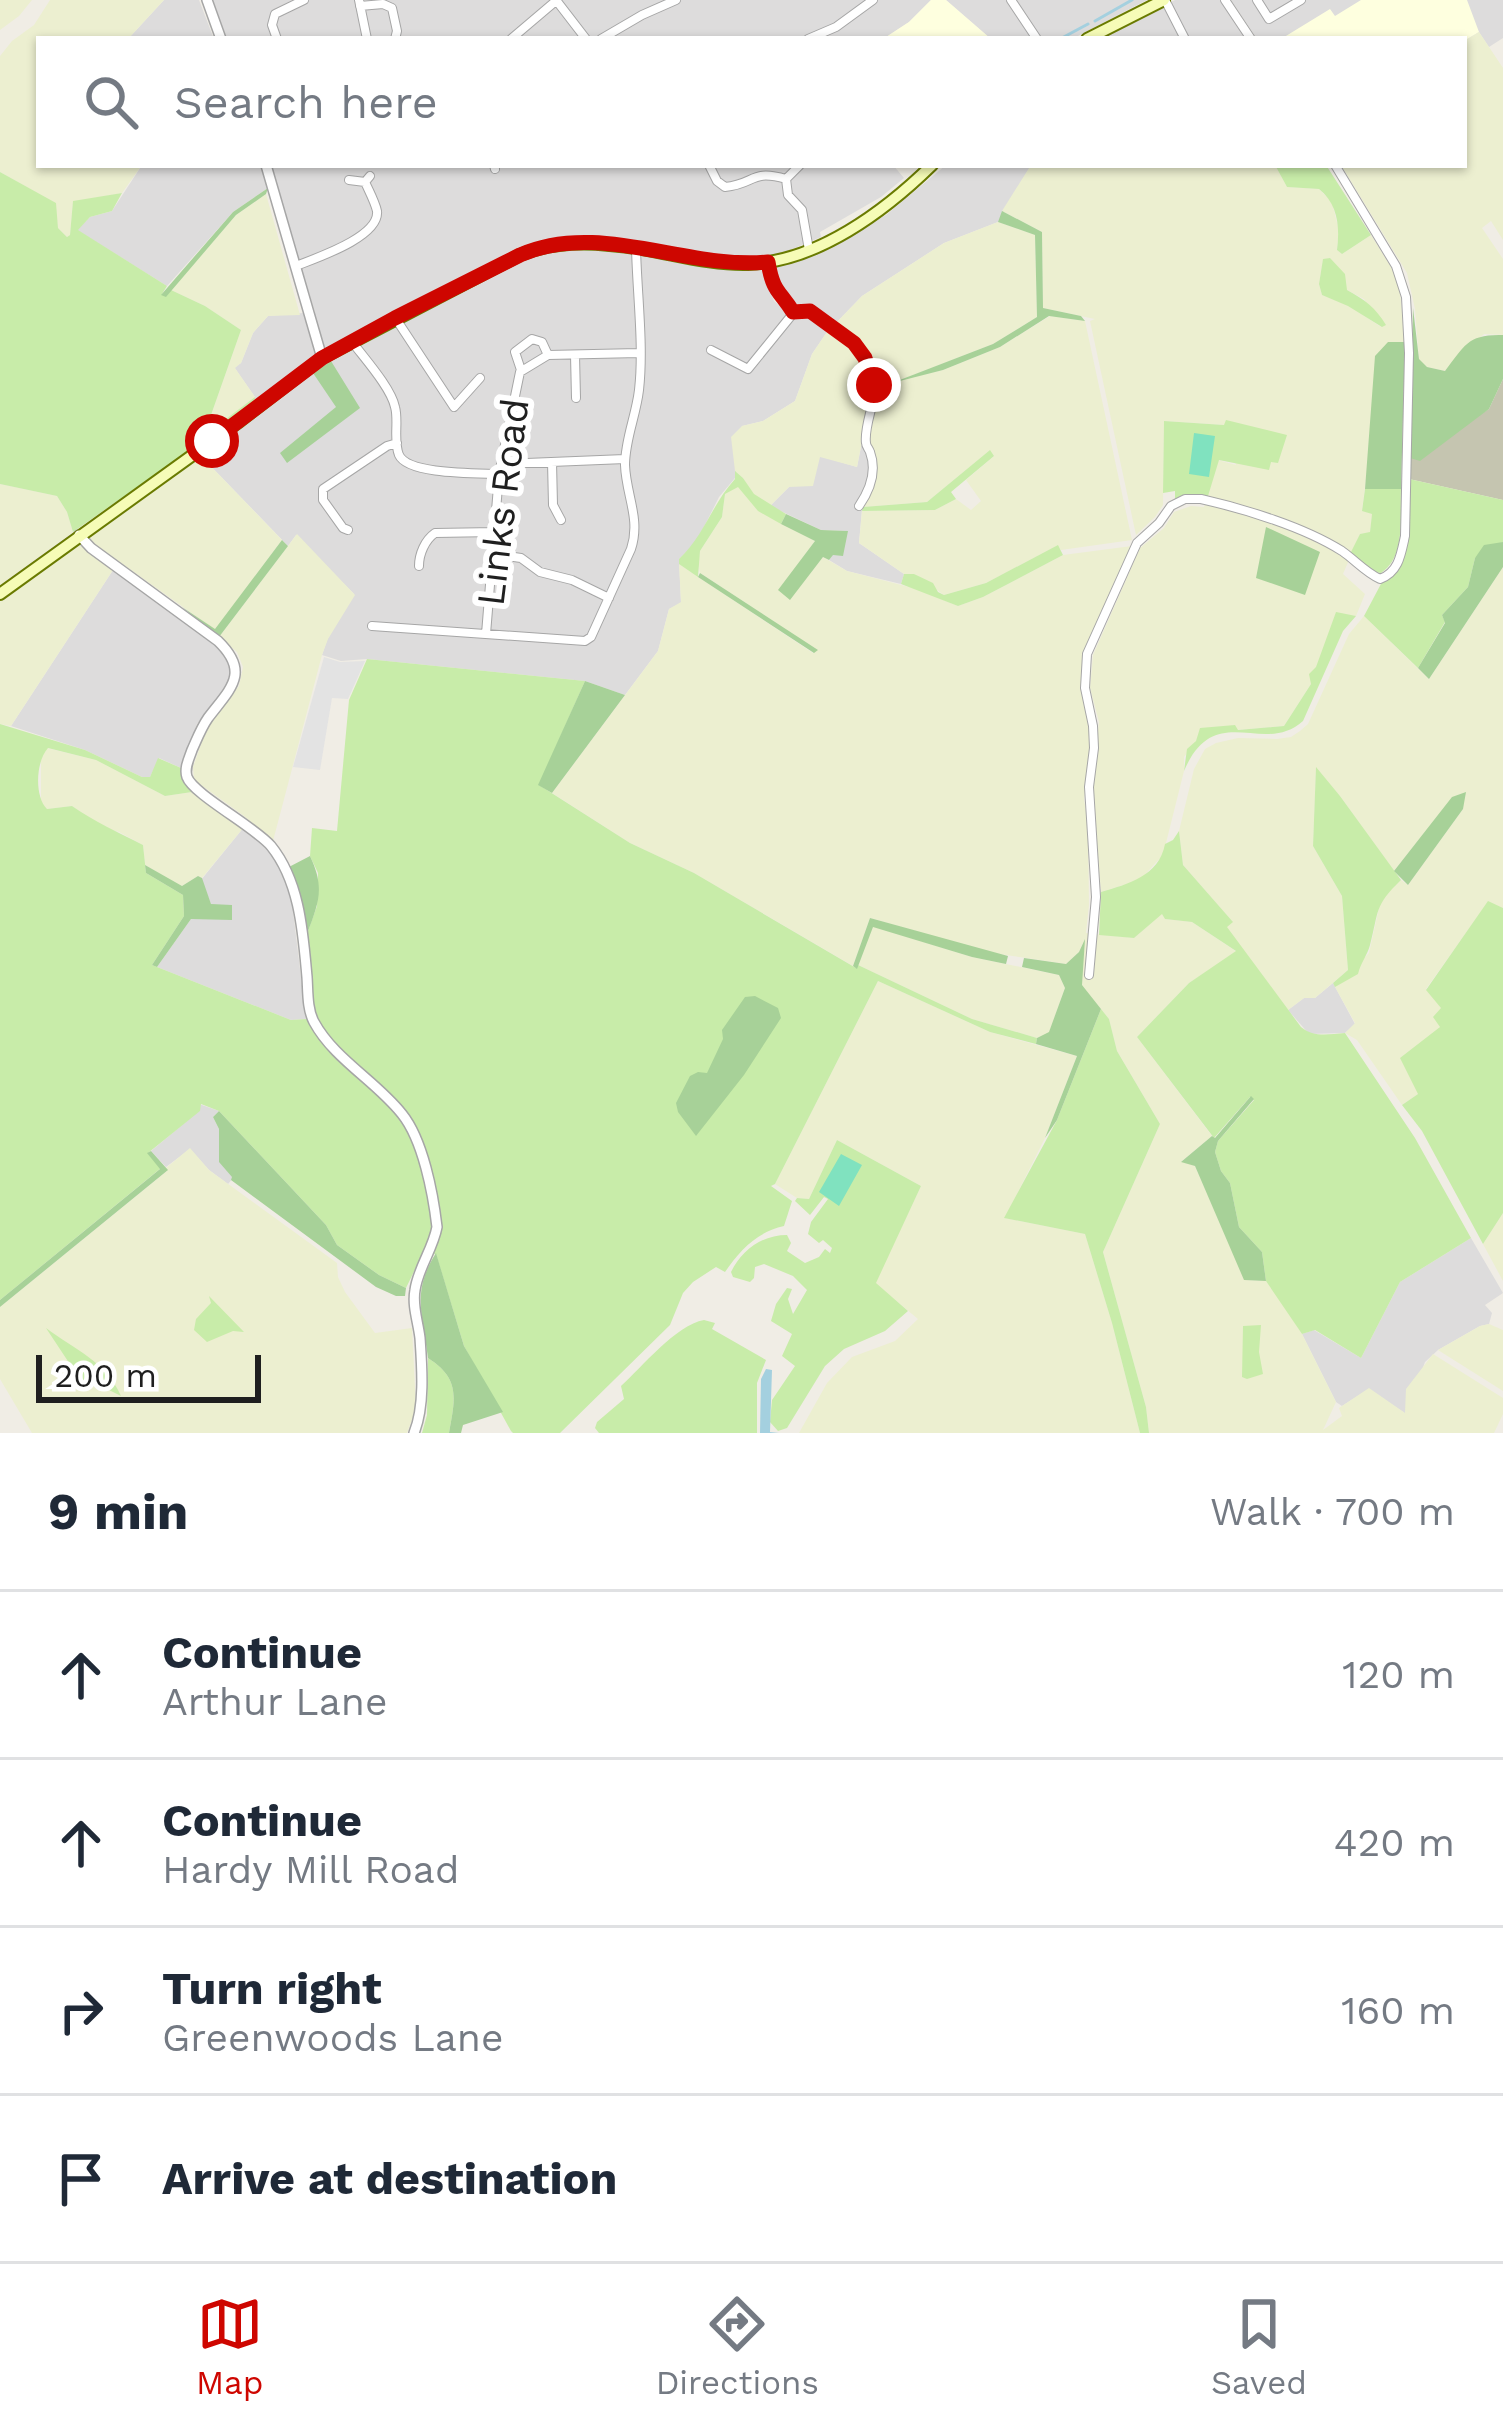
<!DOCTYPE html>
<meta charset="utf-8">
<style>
body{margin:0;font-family:"Work Sans",sans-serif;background:#f2f2f3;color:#1f2937}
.scale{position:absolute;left:36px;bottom:30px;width:225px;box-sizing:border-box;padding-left:12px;border:6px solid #1f1f1f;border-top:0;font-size:33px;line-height:42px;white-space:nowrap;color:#1f1f1f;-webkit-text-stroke:9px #fff;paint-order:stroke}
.stop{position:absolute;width:36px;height:36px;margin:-27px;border:9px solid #ce0600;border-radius:50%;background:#fff}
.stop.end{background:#ce0600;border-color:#fff;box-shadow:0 3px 12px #0008}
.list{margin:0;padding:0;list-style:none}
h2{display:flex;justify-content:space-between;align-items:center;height:156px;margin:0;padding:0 48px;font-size:51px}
h2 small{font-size:39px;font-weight:400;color:#747a83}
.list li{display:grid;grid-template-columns:78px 1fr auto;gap:36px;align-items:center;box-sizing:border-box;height:168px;padding:0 48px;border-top:3px solid #e0e1e3}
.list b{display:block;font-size:45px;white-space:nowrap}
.list p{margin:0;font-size:39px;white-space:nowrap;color:#747a83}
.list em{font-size:39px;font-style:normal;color:#747a83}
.icon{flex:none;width:66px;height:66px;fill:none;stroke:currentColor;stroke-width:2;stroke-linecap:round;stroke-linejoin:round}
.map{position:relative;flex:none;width:1503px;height:1433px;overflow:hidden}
.search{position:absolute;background:#fff;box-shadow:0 3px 9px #0004;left:36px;right:36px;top:36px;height:132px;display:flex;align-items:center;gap:30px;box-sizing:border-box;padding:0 42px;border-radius:0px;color:#747a83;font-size:45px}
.sheet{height:828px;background:#fff}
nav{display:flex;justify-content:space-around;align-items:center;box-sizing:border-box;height:168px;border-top:3px solid #e0e1e3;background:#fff;font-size:33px;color:#747a83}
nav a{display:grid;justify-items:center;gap:6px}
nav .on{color:#ce0600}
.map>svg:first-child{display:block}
.residential{fill:#dddcdc}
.education{fill:#feffdf}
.construction{fill:#c5c5b0}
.farmland{fill:#ecefd0;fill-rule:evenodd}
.grass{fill:#c8eca9}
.forest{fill:#a7d198}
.pitch{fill:#80e2bf}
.parking{fill:#e3e3e3}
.water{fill:#a4d0df}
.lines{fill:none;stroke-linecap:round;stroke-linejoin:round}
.stream{stroke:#a4d0df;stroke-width:3}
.minor-casing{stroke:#a6a6a6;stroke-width:10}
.tertiary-casing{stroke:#a6a6a6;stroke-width:12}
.secondary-casing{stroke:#6a7b01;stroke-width:14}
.minor{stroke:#fff;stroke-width:8}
.tertiary{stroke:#fff;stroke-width:9}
.secondary{stroke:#f6fcb7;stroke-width:10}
.route{stroke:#ce0600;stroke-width:15}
.labels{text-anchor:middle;stroke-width:12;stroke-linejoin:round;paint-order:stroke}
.street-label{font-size:39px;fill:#1f1f1f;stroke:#fff}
</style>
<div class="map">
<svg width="1503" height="1433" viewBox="0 0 1503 1433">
<rect width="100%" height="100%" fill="#f0ede5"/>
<path class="residential" d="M164 0H199L214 39H128Z
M213 0H931L909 22 883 39H227Z
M946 0H1147L1072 39H991Z
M1175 0H1222L1246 39H1101Z
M1231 0H1503V38L1489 47 1479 32 1464 41 1257 39Z
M142 165H260L268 188 233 212 167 286 77 230 90 217 112 211Z
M269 165H893L904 178 881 197 820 232 821 237 771 258 762 271 774 301 794 318 807 316 829 329 812 354 795 401 763 421 742 426 735 478 719 497 696 543 679 559 681 603 669 609 658 651 625 695 585 681 367 659 341 661 322 655 327 640 354 594 296 535 288 546 201 456 196 447 255 397 234 367 241 363 253 333 268 316 315 312Z
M946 165H1031L998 222 944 243 862 296 835 324 812 309 794 306 774 279 772 266 813 254 886 215Z
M862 442 869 443 876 474 875 483 862 509 859 543 904 574 901 584 847 571 829 560 847 531 821 530 770 506 820 456 857 467Z
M113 570 217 646 226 655 230 672 226 689 197 724 181 768 159 758 150 777H142L85 750 11 726Z
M244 827 273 855 291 894 306 1019 291 1020 157 967 191 919 211 904 201 880Z
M1333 983 1355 1024 1345 1033 1309 1034 1288 1010 1304 998H1315Z
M199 1104 219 1111 213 1117 219 1129 221 1160 233 1178 228 1184 209 1170 190 1149 166 1167 151 1151 199 1111Z
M1471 1238 1503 1293 1485 1305 1492 1313 1489 1324 1480 1326 1438 1350 1425 1362 1406 1414 1369 1389 1342 1406 1336 1402 1302 1334 1314 1330 1361 1358 1400 1282Z"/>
<path class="education" d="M931 0H946L991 39H883L909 22Z
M1361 0H1467L1479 32 1464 41 1281 39 1330 9 1335 16Z"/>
<path class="construction" d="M1503 379V500L1409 479 1410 458 1489 409Z"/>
<path class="farmland" d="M0 0H32L19 16 0 30Z
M50 0H164L128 39H39V165H142L122 193 73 202 70 235 67 237 58 228 55 203 0 172V56L12 41 34 25Z
M1479 32 1503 68V240L1491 221 1482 228 1503 259V335L1484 334 1445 371 1427 367 1419 360 1415 309 1407 273 1341 165H1464V41Z
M1031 165H1275L1287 187 1319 189 1332 202 1339 231 1337 250 1342 254 1371 235 1394 272 1400 293 1405 342H1388L1369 456 1362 510 1372 514 1370 533 1360 534 1343 574 1365 594 1356 616 1336 613 1311 684 1284 726 1237 730 1234 725 1196 741 1184 757V771L1163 855 1140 880 1101 892 1092 781 1099 722 1090 688 1093 655 1140 548 1164 528 1174 512 1191 506 1204 507 1218 460 1236 465 1225 425 1164 421 1163 505 1155 517 1136 535 1090 321 1095 319 1043 308 1042 232 1002 211ZM1330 258 1347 290 1364 299 1381 327 1348 305 1322 295 1319 284 1323 260Z
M266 194 300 315 268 316 253 333 241 363 235 368 255 397 222 423 211 415 241 330 205 306 171 290 236 215Z
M998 222 1035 235 1037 317 993 344 906 378 943 370 1000 347 1050 316 1085 321 1132 540 1061 550 1057 546 986 583 944 595 914 574H904L859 543 862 511 935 510 956 499 971 510 981 501 966 480 994 456 989 451 927 502 863 507 874 483 876 475 869 443 880 382 873 357 863 345 835 324 862 296 944 243Z
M829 329 861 356 872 390 857 467 820 457 813 486 789 487 770 506 753 494 743 478 735 471 731 437 742 426 763 421 795 401 812 354Z
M201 456 282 540 215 630 92 542 89 535Z
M0 484 57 496 67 512 73 532 0 585Z
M738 486 759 511 815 541 779 590 790 599 823 557 847 571 917 589 958 606 983 597 1063 555 1132 546 1085 653 1092 748 1084 799 1088 824 1089 905 1086 933 1134 938 1162 913 1165 919 1192 922 1237 952 1189 983 1137 1037 1212 1136 1182 1161 1195 1166 1245 1280 1266 1281 1271 1286 1302 1334 1336 1402 1323 1430 1342 1416 1339 1408 1369 1388 1405 1413 1406 1389 1433 1354 1503 1398V1414L1494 1433H1149L1146 1407 1103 1252 1160 1124 1117 1051 1109 1019 1081 985 1083 943 1079 952 1066 964 992 953 870 918 853 966 694 873 630 843 552 793 658 651 669 609 681 602 679 564 813 653 817 650 700 573 698 564 700 551 722 517 725 494Z
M297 534 355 595 328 639 322 655 273 841 244 816 194 780 193 767 208 724 239 686 243 667 237 652 219 637Z
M75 541 113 570 11 726 0 724V597Z
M1503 567V908L1488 902 1426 989 1442 1008 1440 1026 1418 1094 1402 1105 1357 1040 1345 1033 1355 1023 1335 987 1369 953 1381 899 1401 880 1408 885 1463 809 1452 798 1394 871 1340 796 1316 769 1313 846 1342 896 1348 970 1315 998H1304L1288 1010 1226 927 1232 921 1183 865 1179 831 1194 769 1205 749 1216 743 1238 738 1277 739 1291 737 1300 731 1308 724 1349 634 1364 616 1429 679Z
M47 748 96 760 165 796 192 792 244 827 202 878 198 876 182 886 176 884 145 865 143 845 119 832 101 827 72 806 47 809 41 804V756Z
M872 926 972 957 1059 975 1065 988 1049 1033 1037 1038 972 1019 858 965Z
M878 981 990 1032 1077 1056 1045 1138 1005 1218 1085 1234 1112 1323 1140 1433H799L827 1383 852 1357 895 1341 918 1319 875 1283 921 1186 837 1140 809 1199 797 1198 775 1184Z
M190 1148 209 1170 337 1263 338 1277 345 1292 375 1333 412 1328 416 1409 407 1433H32L0 1379V1307L167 1171 166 1168Z
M1503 1213V1281L1483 1244Z
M1489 1324 1503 1330V1391L1438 1350 1480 1326Z"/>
<path class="grass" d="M1275 165H1326L1371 235 1342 254 1337 250C1340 227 1338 204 1319 189L1287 187Z
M0 172 56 203 58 228 67 237 70 235 73 201 122 193 112 211 90 217 78 230 167 286 162 294 166 296 171 290 205 306 241 330 211 415 222 422 255 397 254 405 73 532 67 512 57 496 0 484Z
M1330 258 1345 274 1347 290C1364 299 1376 308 1386 325L1382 327 1348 306 1322 295 1319 284 1323 259Z
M1226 420 1287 435 1278 463 1271 462 1269 470 1219 460 1208 496 1190 495 1175 501V491L1163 493 1164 421 1224 425Z
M990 450 994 456 951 492 956 499 935 510 862 511 863 507 927 502Z
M735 471 743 478 754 494 786 514 781 524 758 511 738 487 725 494 722 517 700 551 698 577 679 564V559C704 536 712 504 735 479Z
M1409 479 1503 500V542L1475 558 1468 587 1442 615 1445 622 1418 668 1364 616 1382 582 1392 576 1402 562 1408 536Z
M1365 489H1401C1400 516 1406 557 1381 573L1373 572 1350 554 1360 534 1370 532 1372 514 1362 511Z
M1058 545 1063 555 983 597 958 606 901 584 904 574H914L933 583 938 592 944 595 986 583Z
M1336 612 1356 616 1343 631 1303 721C1263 757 1215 699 1184 771L1187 749 1196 741 1200 728 1235 725 1238 730 1284 726 1311 684 1309 674 1316 667Z
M367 659 585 681 539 785 630 843 694 873 856 968 858 965 972 1019 1037 1038 1036 1044 990 1032 878 981 775 1184 771 1186 792 1201 784 1226C757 1232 740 1250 725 1272L716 1267 693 1282 683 1293 670 1325 560 1433H513L511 1431 464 1346 436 1254 422 1255 406 1288 379 1275 337 1245 326 1225 219 1111 201 1104 200 1111 148 1153 161 1168 0 1300V724L85 750 142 777H150L158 758 181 768 183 779 192 792 165 796 96 760 48 748C36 761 34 796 47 809L72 806C95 822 118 832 143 845L146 873 183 895 184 916 152 965 291 1020 306 1019 314 1010 307 934 317 906 318 873 310 856 312 828 337 831 349 700Z
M1316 767 1340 796 1401 880C1374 906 1379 911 1370 945 1367 956 1361 962 1358 974L1335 987 1333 983 1348 970 1342 896 1313 846Z
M1179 831 1183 865 1233 922 1227 927 1301 1027C1314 1038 1329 1034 1345 1033L1415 1138 1471 1238 1400 1282 1361 1358 1315 1330 1302 1334 1266 1281 1262 1252 1239 1227 1230 1183 1221 1171 1215 1152 1218 1141 1254 1100 1250 1097 1214 1138 1137 1037 1189 983 1236 951 1192 922 1165 919 1162 914 1134 938 1099 935 1101 892C1128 884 1159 876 1165 844L1173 840Z
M1488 901 1503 908V1213L1483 1244 1422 1131 1402 1105 1418 1094 1400 1058 1440 1027 1433 1017 1441 1008 1426 990Z
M1101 1009 1109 1019 1117 1051 1160 1124 1103 1252 1146 1407 1149 1433H1140L1112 1323 1085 1234 1004 1218 1057 1120Z
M837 1140 921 1186 876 1283 908 1311 885 1331 844 1349 825 1366 787 1428 778 1431 770 1422 772 1400 795 1366 782 1356 792 1334 771 1321 776 1304 787 1288 792 1289 788 1299 793 1314 807 1290 793 1276 764 1264 755 1267 754 1278 750 1282 733 1277 731 1272C742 1250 762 1235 787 1235L791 1243 787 1251 805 1263 819 1257 825 1249 830 1253 832 1248 823 1240 819 1243 808 1234 811 1222 828 1199 824 1197 810 1215 795 1201 797 1198 809 1199Z
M209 1296 244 1332 233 1331 207 1342 194 1330 196 1319 211 1303Z
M704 1320 715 1323 712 1329 766 1360 757 1383V1433H599L595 1428 597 1422 624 1399 621 1386C642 1367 676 1325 704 1320Z
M1261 1325 1259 1352 1263 1374 1247 1379 1242 1377 1243 1326Z
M46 1328C75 1350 106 1361 121 1396L101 1386 83 1384Z
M428 1358C461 1379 455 1399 449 1433H422L427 1415Z"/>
<path class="forest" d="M268 188 266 194 236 215 166 297 161 295 233 212Z
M1002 211 1042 232 1043 308 1081 316 1085 321 1049 316 1000 347 943 370 892 383 993 344 1037 317 1035 235 998 222Z
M1413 308 1419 359 1427 367 1445 371C1465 345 1468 334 1503 335V379L1489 409 1420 461 1410 458Z
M1388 342H1405L1401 489H1365L1375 356Z
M331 361 360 408 287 463 280 453 336 407 313 373Z
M786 514 821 530 848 531 843 556 833 555 829 560 823 557 790 600 778 590 815 541 781 524Z
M1266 527 1320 552 1305 595 1256 578Z
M282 540 288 546 219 637 182 607 215 629Z
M1503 542V567L1429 679 1418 668 1445 623 1442 615 1468 587 1475 558 1484 545Z
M700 573 818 650 814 653 698 577Z
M585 681 625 695 552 793 538 785Z
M1466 792 1463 809 1408 885 1394 871 1452 797Z
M310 856C325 888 319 902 307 934L287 868Z
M145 865 182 886 198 876 202 878 211 904 232 905V920L191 919 157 967 152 965 184 916 183 895 146 873Z
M870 918 1008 956 1006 964 972 957 873 927 857 969 853 966Z
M1085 939 1082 985 1101 1009 1057 1120 1045 1138 1077 1056 1036 1044 1037 1038 1049 1032 1065 988 1059 975 1022 967 1024 958 1066 964 1079 952Z
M755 996 778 1008 781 1018 744 1075 696 1136 678 1112 676 1103 690 1076 698 1072 707 1073 723 1039 722 1030 745 997Z
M1251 1096 1254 1099 1218 1141 1215 1152 1221 1171 1230 1183 1239 1227 1262 1252 1266 1281 1244 1280 1195 1166 1181 1162 1212 1136 1215 1138Z
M219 1111 326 1225 337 1245 379 1275 406 1288 405 1296H396L376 1287 231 1180 232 1177 219 1162V1129L213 1117Z
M151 1151 168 1170 0 1307V1300L160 1169 147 1153Z
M436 1253 464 1346 503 1412 463 1425 461 1433H449C455 1399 461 1379 428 1358 423 1316 411 1292 436 1253Z"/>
<path class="pitch" d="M1194 433 1215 436 1209 477 1189 474Z
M841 1154 862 1165 839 1206 819 1192Z"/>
<path class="parking" d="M324 657 340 662 365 661 348 699 332 698 320 770 293 767Z"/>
<path class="water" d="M766 1369 772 1370 770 1432 779 1433H760L761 1379Z"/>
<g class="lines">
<path class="stream" d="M1095 21 1132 0
M1060 39 1088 24"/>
<defs>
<path id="minor" d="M359 0 367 39
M556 0 586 39
M1011 0 1037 39
M1165 0 1185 39
M1225 0 1251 39
M1257 0 1269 19 1301 0
M360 6 383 4 392 8 397 31 395 39
M277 39 272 25 275 14 304 0
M511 39 557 0
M601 39 642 15 676 0
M808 39 836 27 873 0
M494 165 495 169
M709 165 717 181 725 187C756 184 750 169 786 179L788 195 802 210 809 250
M786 179 800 165
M349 180 365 182 370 176
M296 266C316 258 380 237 377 211 375 202 369 191 365 182
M793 312 806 310C838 328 878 353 874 395 872 410 864 429 866 443 866 446 869 449 870 452 877 471 870 490 859 506
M396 319 454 407 480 378
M353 343C365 359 391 388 395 407 399 421 393 440 399 455 408 475 478 473 499 474
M711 350 748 369 791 316 792 309 775 291 768 262
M575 355 576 398
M521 370 515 352 532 339 542 342 548 355
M552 462 553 505 561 520
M501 464 625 459
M348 530 343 528 323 500V489L387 446 397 443
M493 554 521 558 540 572 572 580 609 598
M419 566C419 554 425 540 435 533L495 532
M372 626 585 641 591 637 631 549C641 519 626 495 625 465 625 439 636 416 639 390 644 346 637 293 636 248
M486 634 499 474 520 372 548 355 639 353
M1089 975 1096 897 1089 787 1094 748 1093 726 1085 688 1087 654 1137 543 1159 523 1171 506 1185 499H1201C1245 509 1304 527 1342 551 1355 560 1365 572 1380 579 1399 572 1401 554 1405 536L1409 353 1406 297 1396 266 1335 165"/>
<path id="tertiary" d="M207 0 221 39
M266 165 322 358
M79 535 91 548 218 641C251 673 230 689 208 718 201 728 197 739 192 750 189 759 184 768 187 777 193 794 255 827 271 846 300 882 303 933 307 977 308 991 307 1009 314 1022 334 1059 376 1081 402 1114 423 1140 433 1193 437 1227 433 1249 418 1268 415 1290 412 1306 418 1321 420 1338 422 1367 425 1406 414 1433"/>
<path id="secondary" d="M1087 39 1164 0
M0 594 240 421 322 358 520 255C561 238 605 243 648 250 681 256 715 265 748 264 817 262 885 211 932 165"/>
</defs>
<use href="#minor" class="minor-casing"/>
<use href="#tertiary" class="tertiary-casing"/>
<use href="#secondary" class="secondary-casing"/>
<use href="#minor" class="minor"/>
<use href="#tertiary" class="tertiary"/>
<use href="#secondary" class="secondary"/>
</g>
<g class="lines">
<path class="route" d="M212 441 322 358 395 318 520 255C599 220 686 270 768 262 773 292 779 290 793 312L810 311 854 343 865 358 874 385"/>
</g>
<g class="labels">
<g class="street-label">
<text transform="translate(502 502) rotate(-83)" y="14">Links Road</text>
</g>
</g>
</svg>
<div class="scale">200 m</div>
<div class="stop" style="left:212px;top:441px"></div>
<div class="stop end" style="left:874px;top:385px"></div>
<div class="search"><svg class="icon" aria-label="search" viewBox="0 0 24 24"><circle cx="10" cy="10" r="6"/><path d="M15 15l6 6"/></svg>Search here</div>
</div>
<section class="sheet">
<h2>9 min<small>Walk · 700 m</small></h2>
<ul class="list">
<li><svg class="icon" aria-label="ahead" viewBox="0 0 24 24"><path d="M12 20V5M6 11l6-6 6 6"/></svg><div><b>Continue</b><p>Arthur Lane</p></div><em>120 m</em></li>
<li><svg class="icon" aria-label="ahead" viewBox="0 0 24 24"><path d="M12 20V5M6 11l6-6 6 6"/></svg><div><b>Continue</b><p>Hardy Mill Road</p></div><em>420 m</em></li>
<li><svg class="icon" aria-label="right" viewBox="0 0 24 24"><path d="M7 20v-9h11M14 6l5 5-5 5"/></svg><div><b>Turn right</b><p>Greenwoods Lane</p></div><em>160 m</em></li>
<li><svg class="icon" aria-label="arrive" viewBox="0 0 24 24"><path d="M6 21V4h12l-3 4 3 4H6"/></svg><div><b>Arrive at destination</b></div></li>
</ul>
</section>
<nav>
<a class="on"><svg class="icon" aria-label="map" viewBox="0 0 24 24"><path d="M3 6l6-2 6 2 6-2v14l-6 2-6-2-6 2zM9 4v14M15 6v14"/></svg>Map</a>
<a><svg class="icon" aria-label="directions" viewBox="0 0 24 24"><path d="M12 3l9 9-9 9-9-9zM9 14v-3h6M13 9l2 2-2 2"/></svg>Directions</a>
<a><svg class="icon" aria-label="saved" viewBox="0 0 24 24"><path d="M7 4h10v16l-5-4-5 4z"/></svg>Saved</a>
</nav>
